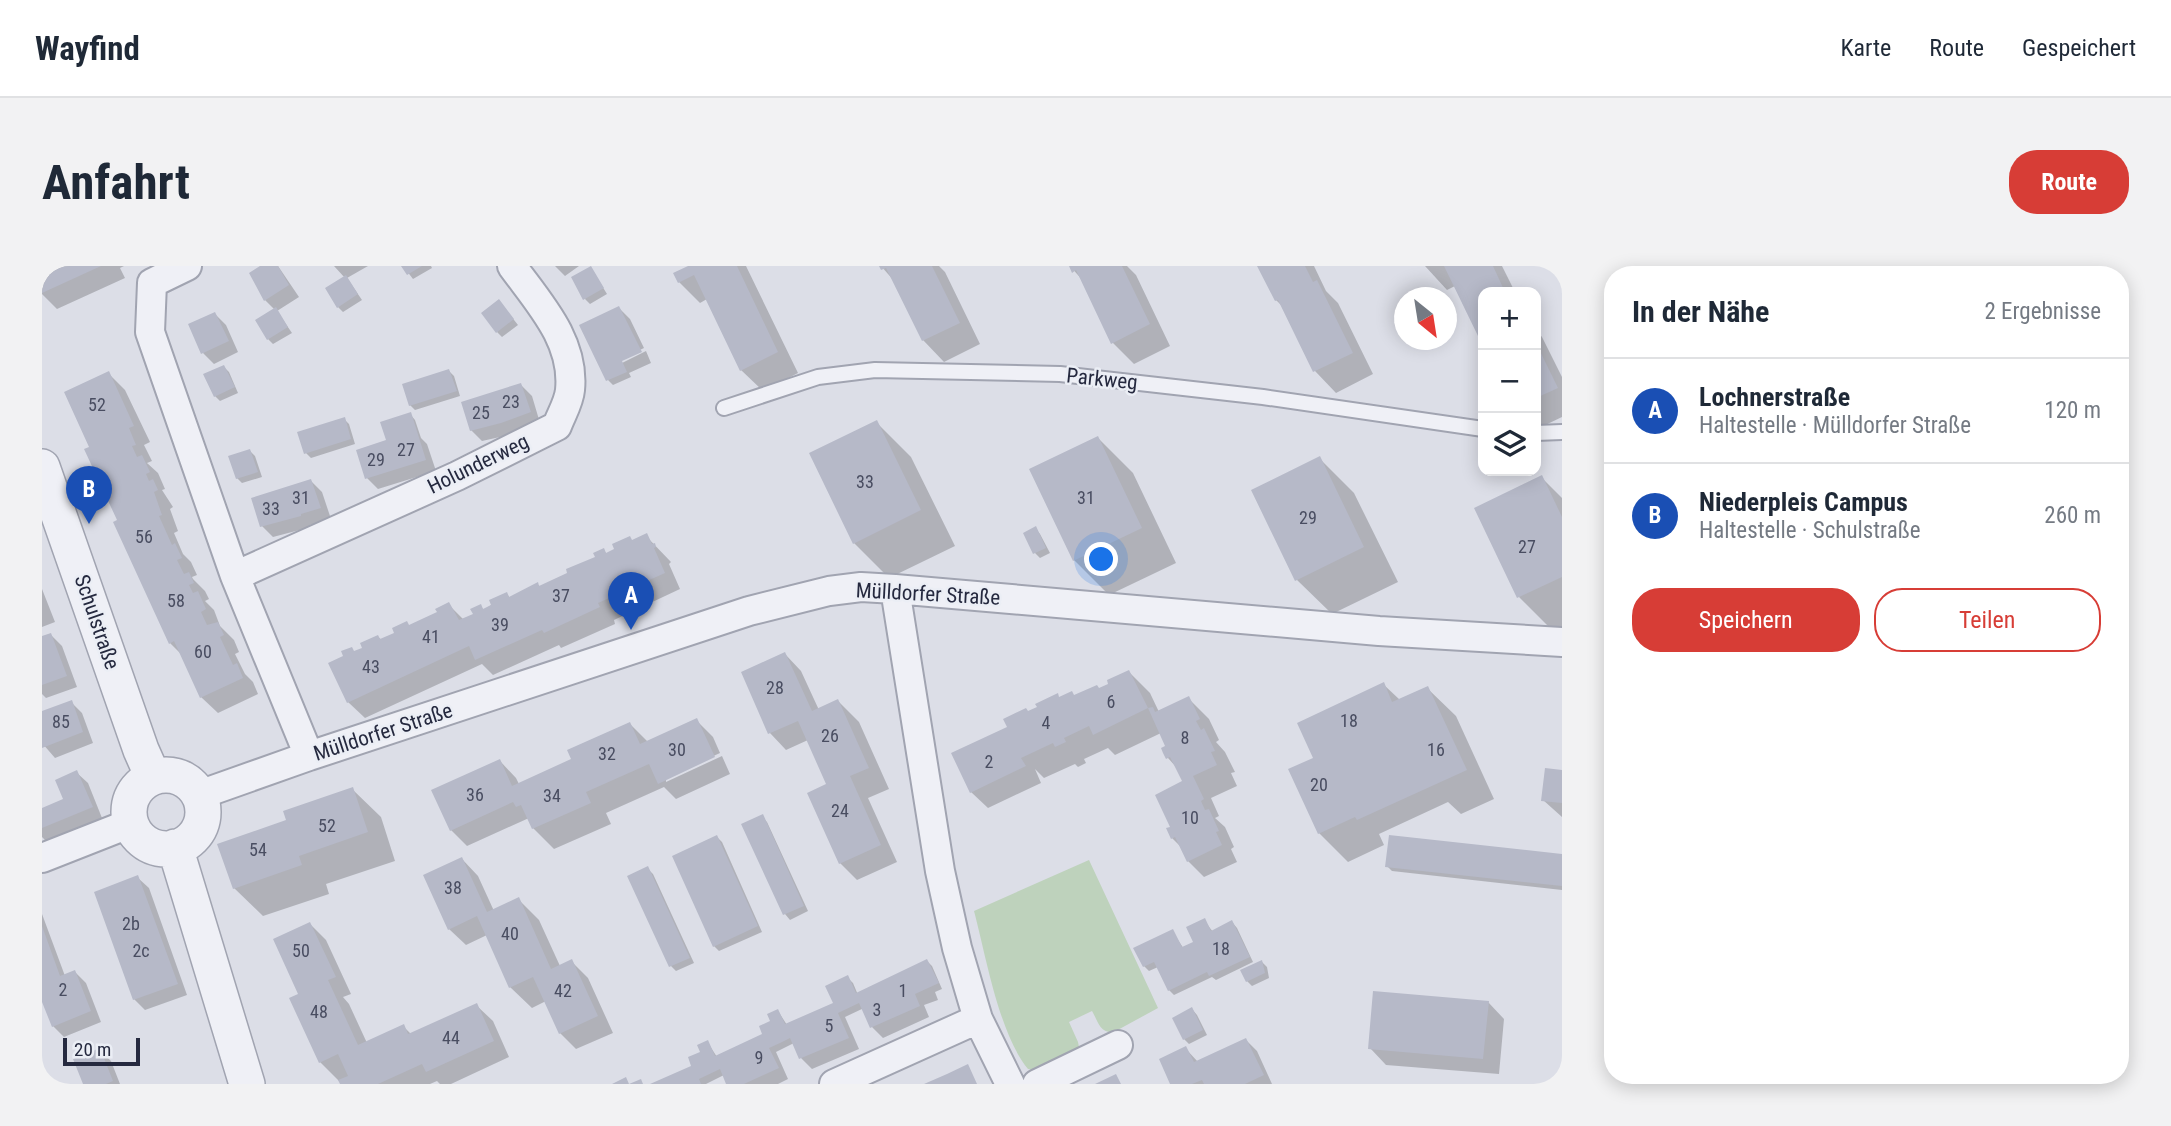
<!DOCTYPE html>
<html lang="de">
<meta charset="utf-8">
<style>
body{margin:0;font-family:"Roboto Condensed",sans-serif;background:#f2f2f3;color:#1f2937}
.controls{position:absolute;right:21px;top:21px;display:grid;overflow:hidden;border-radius:14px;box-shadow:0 4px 18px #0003}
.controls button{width:63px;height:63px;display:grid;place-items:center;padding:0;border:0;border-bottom:2px solid #e0e1e3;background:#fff;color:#1f2937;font:35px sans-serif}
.compass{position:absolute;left:1352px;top:21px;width:63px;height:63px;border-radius:50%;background:#fff;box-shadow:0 4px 18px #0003;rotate:150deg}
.scale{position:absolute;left:21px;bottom:18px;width:77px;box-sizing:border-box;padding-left:7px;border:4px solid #25293f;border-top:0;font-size:19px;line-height:24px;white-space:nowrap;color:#25293f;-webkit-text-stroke:5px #ebeef5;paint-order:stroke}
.you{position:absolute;left:1060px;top:294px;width:24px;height:24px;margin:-18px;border:5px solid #fff;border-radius:50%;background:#1a73e8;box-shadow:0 0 0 10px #1a73e833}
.badge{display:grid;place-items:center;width:46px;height:46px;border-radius:50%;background:#d73d36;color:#fff;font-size:23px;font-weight:700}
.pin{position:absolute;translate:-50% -58px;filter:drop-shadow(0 2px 4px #0008)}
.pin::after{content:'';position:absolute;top:37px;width:24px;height:21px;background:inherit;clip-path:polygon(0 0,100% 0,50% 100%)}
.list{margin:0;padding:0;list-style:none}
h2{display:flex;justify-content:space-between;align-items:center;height:91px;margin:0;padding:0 28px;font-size:30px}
h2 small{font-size:23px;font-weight:400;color:#747a83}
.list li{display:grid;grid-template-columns:46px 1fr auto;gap:21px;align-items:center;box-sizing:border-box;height:105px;padding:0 28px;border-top:2px solid #e0e1e3}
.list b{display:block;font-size:26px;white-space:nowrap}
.list p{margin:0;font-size:23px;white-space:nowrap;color:#747a83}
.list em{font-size:23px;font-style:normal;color:#747a83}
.actions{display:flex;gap:14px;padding:21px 28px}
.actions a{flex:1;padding:16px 0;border:2px solid #d73d36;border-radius:28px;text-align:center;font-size:24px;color:#d73d36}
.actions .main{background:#d73d36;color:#fff}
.icon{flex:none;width:38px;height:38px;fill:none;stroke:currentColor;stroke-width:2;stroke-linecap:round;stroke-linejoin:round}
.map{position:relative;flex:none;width:1520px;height:818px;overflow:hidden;border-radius:28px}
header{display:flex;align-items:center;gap:42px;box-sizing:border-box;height:98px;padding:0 35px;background:#fff;border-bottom:2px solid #e0e1e3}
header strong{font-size:33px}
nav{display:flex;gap:38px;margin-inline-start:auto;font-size:24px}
.intro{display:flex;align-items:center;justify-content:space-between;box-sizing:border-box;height:168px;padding:0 42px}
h1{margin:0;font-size:49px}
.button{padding:18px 32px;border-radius:28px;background:#d73d36;color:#fff;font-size:24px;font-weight:700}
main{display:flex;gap:42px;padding:0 42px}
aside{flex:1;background:#fff;border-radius:28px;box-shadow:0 4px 18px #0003}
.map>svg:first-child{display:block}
.green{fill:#bed2bc}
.shadow{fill:#0003}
.building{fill:#b6b9c8}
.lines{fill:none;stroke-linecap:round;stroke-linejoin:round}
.service-casing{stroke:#a1a4b1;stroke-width:18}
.minor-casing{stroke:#a1a4b1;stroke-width:32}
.tertiary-casing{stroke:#a1a4b1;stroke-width:38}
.service{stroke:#eff0f6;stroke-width:14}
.minor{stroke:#eff0f6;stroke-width:28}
.tertiary{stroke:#eff0f6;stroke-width:35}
.labels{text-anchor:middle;stroke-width:5;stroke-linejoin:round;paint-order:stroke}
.number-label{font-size:18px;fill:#494d61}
.street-label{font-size:21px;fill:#25293f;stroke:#ebeef5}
</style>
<header>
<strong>Wayfind</strong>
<nav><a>Karte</a><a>Route</a><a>Gespeichert</a></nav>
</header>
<div class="intro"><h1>Anfahrt</h1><a class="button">Route</a></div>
<main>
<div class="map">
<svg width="1520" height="818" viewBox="0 0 1520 818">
<rect width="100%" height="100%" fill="#dcdee7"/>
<path class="green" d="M1047 594 1116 742 1072 766C1058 768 1056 755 1050 745L1027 756 1036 776 1038 786 995 804 986 803C957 768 944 690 932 645Z"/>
<path class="shadow" d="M0 0H82L78 2 83 12 15 43 0 28Z
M221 0H236L257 31 235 45 250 67 231 78 226 73 233 44 223 34Z
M292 0H326L305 12 320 34 301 46 296 41 303 12Z
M361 0H389L390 2 371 13Z
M513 0H537L523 10Z
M649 0H704L756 107 721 125 699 104 665 33 658 37 637 16Z
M839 0H897L903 6 938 78 902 96 881 74 853 16Z
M1028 0H1085L1094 9 1128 80 1092 98 1071 77 1042 16Z
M1217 0H1272L1284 25 1296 37 1331 108 1294 127 1273 105 1242 42 1234 34Z
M1383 0H1460L1473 26H1441V73L1413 20 1405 24Z
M549 2 565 28 548 38 543 33Z
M462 41 476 59 460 71 455 66Z
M577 42 588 53 602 82 577 94 580 97 604 85 609 97 587 107 589 111 571 119 566 114 539 60Z
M173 48 184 59 196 86 172 98 161 87Z
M1494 64 1500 71 1520 111V151L1497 162 1494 159Z
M182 101 187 106 196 127 178 135 173 130Z
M407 105 412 110 418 130 373 144 368 139Z
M67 108 83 124 108 176 102 179 110 195 105 197 116 207 123 223 120 224 131 241 128 243 136 265 132 267 141 288 149 296 155 309 150 311 151 313 163 325 167 333 163 335 172 344 178 360 192 374 197 386 193 388 203 408 211 416 216 428 176 447 159 431 139 388 128 377 49 182Z
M479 119 490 130 498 157 471 168 440 175 429 164Z
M368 148 373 154 379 172 385 178 394 205 336 223 325 212 346 175Z
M302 153 307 158 313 178 269 192 264 187Z
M834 156 869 191 913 280 847 312 812 277Z
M1056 172 1091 207 1134 297 1067 329 1032 294Z
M208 185 213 190 220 211 200 217 195 212Z
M1277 192 1312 227 1356 316 1290 348 1255 314Z
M1500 212 1520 232V362L1512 366 1477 331Z
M269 215 280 226 289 253 268 259 269 261 231 271 220 260Z
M993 262 998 268 1008 287 998 292 993 287Z
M604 270 629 296 627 298 638 323 572 354 573 358 519 382 517 379 451 409 440 398 323 452 306 436 313 387 323 382 336 371 340 374 397 347 407 339 422 354 433 349 438 340 442 344 465 328 468 332 495 318 499 321 556 292 561 284 565 288Z
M0 323 13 356 0 361Z
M9 369 20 380 35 421 4 432 0 428V372Z
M743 388 759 405 777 444 796 435 817 456 847 523 826 532 855 596 815 614 798 597 767 528 787 520 766 474 744 484 728 467Z
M1087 406 1108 427 1117 446 1146 432 1167 453 1177 474 1174 476 1183 486 1193 506 1189 507 1195 520 1169 532 1177 550 1173 552 1183 561 1192 581 1189 583 1195 596 1162 611 1146 595 1140 582 1130 572V561L1143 516 1135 502 1126 492 1121 483 1126 481 1119 467 1073 489 1066 482 1042 493 1044 497 1036 501 1033 498 1002 512 993 503 999 517 946 542 929 526 965 463 986 447 1018 432 1033 431 1058 424Z
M1341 418 1358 434 1385 422 1414 450 1452 533 1419 548 1406 536 1337 568 1342 579 1306 596 1277 567Z
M29 436 40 447 51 477 13 492 0 477V447Z
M655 455 671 471 678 487 624 512V516L680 490 688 508 634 533 622 521 564 547 569 558 512 583 491 562 487 552 425 580 409 564 458 495 474 512 477 518 532 494 588 458 606 476Z
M1504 504 1520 506V551L1501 534Z
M35 507 46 517 60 552 4 575 0 571V544L23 534Z
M310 523 339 551 353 595 284 618 287 628 221 650 192 622 246 555Z
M720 551 725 556 766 645 748 654 743 648 702 559Z
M1349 570 1520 589V624L1350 605 1345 600Z
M675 571 680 576 720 666 677 685 672 680Z
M420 593 436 610 452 645 476 633 497 654 518 700 529 695 546 712 571 767 534 783 518 767 504 735 490 742 468 721 445 669 424 679 407 663Z
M606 603 611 608 652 697 634 705 629 700 588 611Z
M96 612 107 622 145 729 103 744 92 733Z
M0 648 23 710 33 706 44 717 59 756 22 771 11 760 0 731Z
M1162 654 1171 666 1190 656 1195 662 1211 696 1174 714 1170 711 1132 729 1127 724 1116 701 1107 705 1102 700 1130 665 1142 683 1153 677Z
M268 658 284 674 309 728 301 731 307 738 325 777 361 760 370 769 434 739 451 755 467 791 409 818H398L395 815 388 818H300L278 796 259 729Z
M885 695 890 700 900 723 893 726 896 734 882 739 887 751 841 772 830 761 822 742 803 751 817 783 770 803 759 792 752 777 734 786 746 813 736 818H686L682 809 664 818H612L652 800 666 777 675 791 723 769 736 745 745 759 794 737 806 712 811 717 816 729Z
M1220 696 1225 701 1227 712 1210 720 1205 715Z
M1446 736 1462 753 1457 808 1344 799 1328 782Z
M1150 743 1155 749 1165 769 1147 778 1142 773Z
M1204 774 1215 785 1230 818H1130L1144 783 1156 796Z
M58 784 69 795 78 818H43Z"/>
<path class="building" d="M0 0H59L0 27Z
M218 0H236L247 19 222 35 207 7Z
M359 0H380L365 9Z
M549 0 562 22 541 34 529 11Z
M646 0H695L736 86 698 105 652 9 636 17 631 7Z
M837 0H890L918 57 880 75 844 2 839 4Z
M1027 0H1080L1108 58 1069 78 1034 4 1030 7Z
M1215 0H1263L1271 16 1275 14 1311 87 1271 106 1236 34 1233 35Z
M1402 0H1451L1463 26H1441V74L1439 69 1436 70Z
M304 9 316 28 295 42 283 22Z
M457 33 472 53 454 67 439 47Z
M577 40 600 86 580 95 585 106 564 115 537 59Z
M234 41 246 61 225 74 213 54Z
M173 46 187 75 159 88 146 58Z
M1494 77 1516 122 1494 132Z
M182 99 193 121 172 131 161 108Z
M407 103 415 125 367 140 360 118Z
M67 105 92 160 87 162 94 179 90 180 95 191 100 189 108 206 104 208 107 215 111 213 116 224 112 226 120 249 117 250 130 279 133 277 140 292 135 294 142 308 147 306 152 317 147 319 151 327 156 325 164 343 159 346 165 359 176 356 182 369 178 371 191 399 195 397 201 412 158 432 132 375 127 378 71 256 75 254 42 183 47 181 22 126Z
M479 117 489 146 459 157 428 165 419 136Z
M369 146 384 194 323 213 314 184 344 174 338 156Z
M303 151 309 173 262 188 255 166Z
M835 154 879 244 811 278 767 187Z
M1056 170 1100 262 1031 295 987 203Z
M208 183 216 206 194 213 186 190Z
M1278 190 1322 281 1253 315 1209 224Z
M1500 209 1520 251V311L1475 332 1432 242Z
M269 213 279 242 259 248V250L218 261 209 232Z
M994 260 1004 282 991 288 981 267Z
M605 267 610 278 613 277 614 281 612 282 623 307 556 337 558 341 502 367 500 364 433 394 427 380 305 437 286 397 301 390 299 385 310 381 312 385 320 382 318 377 336 369 338 373 352 367 350 362 365 355 367 359 395 346 393 343 407 336 417 354 431 348 428 343 439 338 441 343 449 339 447 334 465 326 467 331 496 316 497 320 525 307 524 303 553 291 551 287 562 282 564 287 572 283 570 278 588 270 590 274Z
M9 367 25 410 0 419V370Z
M743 386 770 445 796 433 827 502 808 510 839 579 797 598 765 527 784 518 756 455 726 468 699 406Z
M1087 404 1106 442 1051 469 1047 460 1022 472 1024 476 1013 481 1011 477 979 492 984 500 928 527 909 487 965 461 961 453 984 442 986 445 995 441 993 438 1016 427 1017 431 1030 425 1032 429 1055 419 1057 422 1066 418 1065 414Z
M1342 416 1350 436 1386 420 1425 504 1315 554 1313 551 1276 568 1246 503 1271 492 1255 457Z
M1147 430 1158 453 1154 455 1159 464 1162 462 1173 485 1169 486 1175 499 1151 510 1162 533 1159 535 1163 544 1167 543 1177 565 1174 566 1180 579 1145 596 1133 571 1129 573 1124 562 1128 561 1113 529 1140 515 1128 491 1124 493 1121 487 1119 482 1123 480 1106 442 1111 441 1113 446Z
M30 434 41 466 0 482V445Z
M655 452 673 491 616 518 607 498 544 526 549 537 490 563 479 539 474 541 471 536 408 565 389 524 458 493 470 520 529 493 525 484 588 456 598 478Z
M1503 502 1520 504V537L1499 535Z
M35 504 51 541 0 562V542L21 533 13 514Z
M311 521 326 566 257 590 260 599 191 623 175 578 244 554 241 545Z
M721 548 762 640 741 649 699 558Z
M675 569 716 660 671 681 630 590Z
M1347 569 1520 588V620L1343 601Z
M420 591 445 646 477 631 509 703 530 693 556 750 517 768 491 711 467 722 435 650 406 664 381 609Z
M606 600 648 692 627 701 585 610Z
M96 609 136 718 91 734 52 626Z
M1163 652 1169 665 1190 654 1208 691 1167 710 1165 706 1126 725 1112 696 1101 701 1091 682 1131 663 1140 681 1151 676 1144 661Z
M268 656 294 711 286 714 316 779 362 758 366 768 435 737 452 775 384 806 380 798 336 818H298L296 814 306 810 296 788 277 797 247 732 256 728 231 673Z
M0 660 18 710 33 704 49 745 10 761 0 736Z
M885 693 897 717 873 728 878 740 828 762 817 737 796 747 807 772 757 793 748 772 738 777 727 782 737 802 702 818H684L678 803 657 813 659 818H608L649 800 646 791 658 786 655 779 666 774 673 790 720 768 717 760 728 755 725 748 736 743 743 758 791 737 783 720 806 709 814 727Z
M1220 694 1223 707 1204 716 1198 704Z
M1331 725 1447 735 1441 793 1326 783Z
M1150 741 1161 764 1141 774 1130 752Z
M1204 772 1222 809 1203 818H1162L1160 814 1150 818H1128L1117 793 1144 780 1152 796Z
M58 782 71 815 64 818H41L31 793Z
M926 798 935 818H882L905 808Z
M1074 808 1079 818H1053Z
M584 811 587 818 599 813 601 818H570Z"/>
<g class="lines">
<defs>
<path id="service" d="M682 142 776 111 833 104 1018 108 1221 131 1441 163
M1494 167 1520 166"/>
<path id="minor" d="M145 0 110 17 108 66 193 310 267 490
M193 310 415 210 515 160C519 149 527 136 528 124 533 75 497 37 470 0
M853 323 898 605 915 682 936 753 968 818
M157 529 267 490 707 345 787 325 819 321 853 323 1337 365 1520 376
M0 592 89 557
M792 818 936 753
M995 818 1076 779"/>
<path id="tertiary" d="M0 201 99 484 111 511
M87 546a37 37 0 1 1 74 0a37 37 0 1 1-74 0Z
M133 581 205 818"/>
</defs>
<use href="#service" class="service-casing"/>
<use href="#minor" class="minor-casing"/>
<use href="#tertiary" class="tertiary-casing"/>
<use href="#service" class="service"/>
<use href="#minor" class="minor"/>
<use href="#tertiary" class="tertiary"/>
</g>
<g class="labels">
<g class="number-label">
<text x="469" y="142">23</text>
<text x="55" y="145">52</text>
<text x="439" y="153">25</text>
<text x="364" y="190">27</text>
<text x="334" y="200">29</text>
<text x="823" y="222">33</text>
<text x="259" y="238">31</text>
<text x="1044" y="238">31</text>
<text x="229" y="249">33</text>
<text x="1266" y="258">29</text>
<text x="102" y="277">56</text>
<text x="1485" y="287">27</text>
<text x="519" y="336">37</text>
<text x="134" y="341">58</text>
<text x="458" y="365">39</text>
<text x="389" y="377">41</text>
<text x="161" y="392">60</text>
<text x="329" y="407">43</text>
<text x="733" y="428">28</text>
<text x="1069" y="442">6</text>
<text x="1307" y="461">18</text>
<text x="19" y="462">85</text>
<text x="1004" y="463">4</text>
<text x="788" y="476">26</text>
<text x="1143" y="478">8</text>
<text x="635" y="490">30</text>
<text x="1394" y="490">16</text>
<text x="565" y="494">32</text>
<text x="947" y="502">2</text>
<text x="1277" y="525">20</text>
<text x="433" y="535">36</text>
<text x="510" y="536">34</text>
<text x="798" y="551">24</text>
<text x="1148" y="558">10</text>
<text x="285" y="566">52</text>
<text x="216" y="590">54</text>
<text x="411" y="628">38</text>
<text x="89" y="664">2b</text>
<text x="468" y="674">40</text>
<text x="1179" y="689">18</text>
<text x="99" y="691">2c</text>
<text x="259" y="691">50</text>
<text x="21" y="730">2</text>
<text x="521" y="731">42</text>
<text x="861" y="731">1</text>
<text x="835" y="750">3</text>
<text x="277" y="752">48</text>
<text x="787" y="766">5</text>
<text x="409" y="778">44</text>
<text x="717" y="798">9</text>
</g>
<g class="street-label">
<text transform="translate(1060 113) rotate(6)" y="7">Parkweg</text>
<text transform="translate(436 198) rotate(-26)" y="7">Holunderweg</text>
<text transform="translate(886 328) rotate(3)" y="7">Mülldorfer Straße</text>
<text transform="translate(55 356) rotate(71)" y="7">Schulstraße</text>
<text transform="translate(341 466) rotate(-18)" y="7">Mülldorfer Straße</text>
</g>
</g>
</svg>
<div class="controls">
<button>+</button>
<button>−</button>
<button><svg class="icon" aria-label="layers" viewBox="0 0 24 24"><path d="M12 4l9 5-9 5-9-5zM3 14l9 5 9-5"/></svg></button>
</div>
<svg class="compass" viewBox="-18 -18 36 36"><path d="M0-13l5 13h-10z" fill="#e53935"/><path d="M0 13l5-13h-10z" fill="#747a83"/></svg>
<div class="scale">20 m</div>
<div class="you"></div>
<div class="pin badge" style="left:589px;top:364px;background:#1a4fb4">A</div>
<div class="pin badge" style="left:47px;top:258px;background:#1a4fb4">B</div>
</div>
<aside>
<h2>In der Nähe<small>2 Ergebnisse</small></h2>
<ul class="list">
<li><span class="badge" style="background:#1a4fb4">A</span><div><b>Lochnerstraße</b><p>Haltestelle · Mülldorfer Straße</p></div><em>120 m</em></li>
<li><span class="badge" style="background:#1a4fb4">B</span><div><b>Niederpleis Campus</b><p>Haltestelle · Schulstraße</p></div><em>260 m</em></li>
</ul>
<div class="actions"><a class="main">Speichern</a><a>Teilen</a></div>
</aside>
</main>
